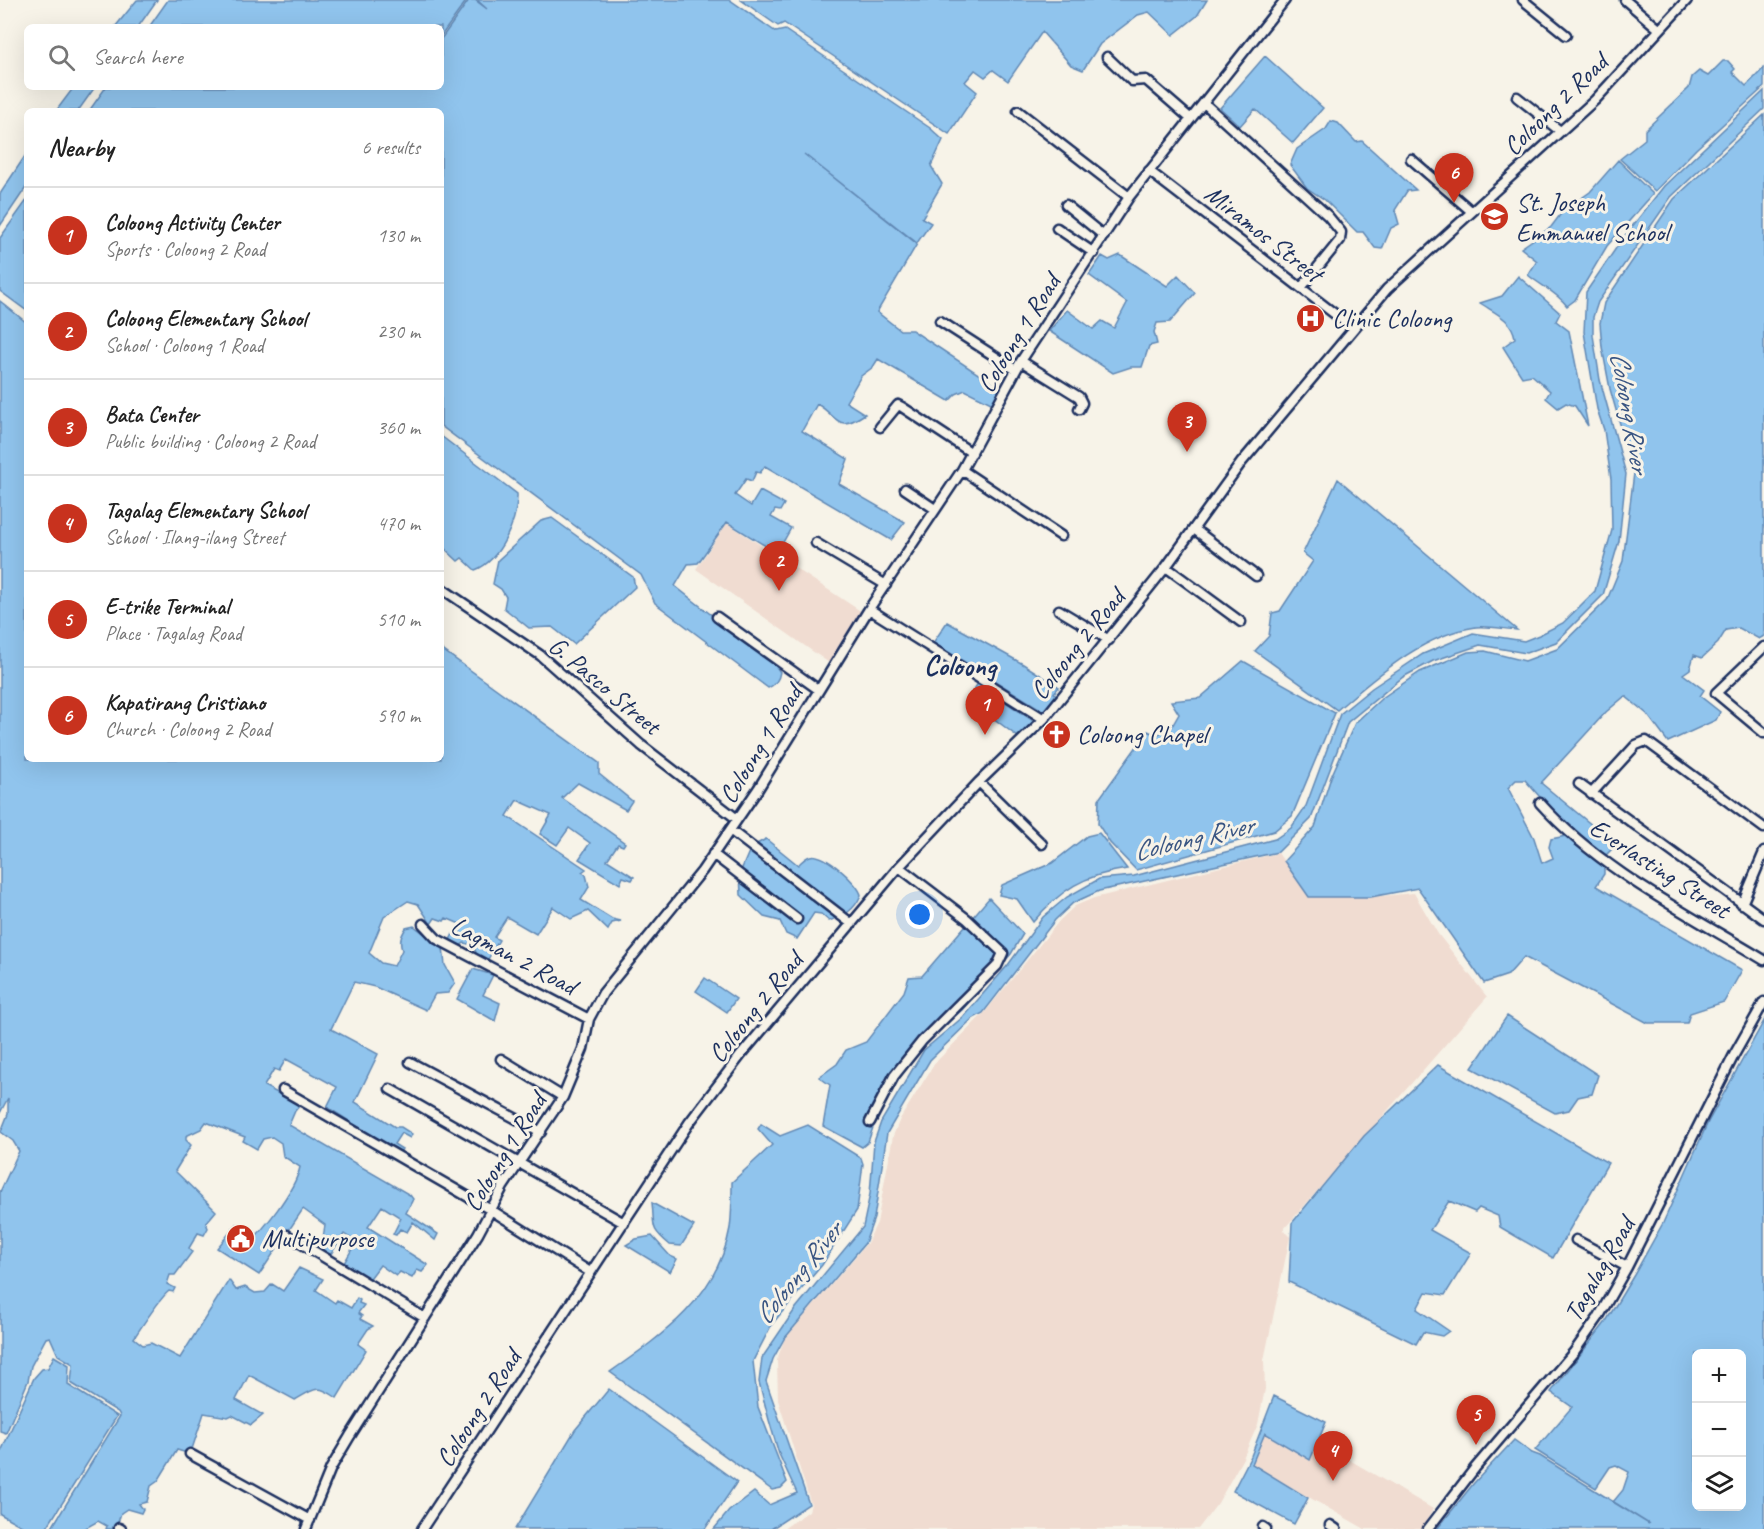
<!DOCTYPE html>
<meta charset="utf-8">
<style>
body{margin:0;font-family:Caveat,sans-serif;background:#f6f6f6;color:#222}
.controls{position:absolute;right:18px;bottom:18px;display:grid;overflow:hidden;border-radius:9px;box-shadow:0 6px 24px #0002}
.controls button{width:54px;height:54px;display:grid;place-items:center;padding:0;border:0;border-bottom:2px solid #e0e0e0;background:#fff;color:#222;font:30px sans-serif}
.you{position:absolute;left:920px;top:915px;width:21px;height:21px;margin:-15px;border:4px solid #fff;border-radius:50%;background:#1a73e8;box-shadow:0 0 0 9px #1a73e833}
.badge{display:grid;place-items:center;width:39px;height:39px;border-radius:50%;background:#c8321e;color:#fff;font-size:20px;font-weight:700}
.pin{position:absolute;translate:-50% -50px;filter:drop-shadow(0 2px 3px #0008)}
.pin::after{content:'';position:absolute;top:32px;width:21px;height:18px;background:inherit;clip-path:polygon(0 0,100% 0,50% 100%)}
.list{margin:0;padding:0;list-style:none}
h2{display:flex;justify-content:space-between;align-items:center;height:78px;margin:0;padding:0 24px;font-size:26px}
h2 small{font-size:20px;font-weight:400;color:#767676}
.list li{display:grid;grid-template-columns:39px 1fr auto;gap:18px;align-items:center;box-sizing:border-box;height:96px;padding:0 24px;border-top:2px solid #e0e0e0}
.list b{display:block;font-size:22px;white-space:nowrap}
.list p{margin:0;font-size:20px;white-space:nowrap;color:#767676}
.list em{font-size:20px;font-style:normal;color:#767676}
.icon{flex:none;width:33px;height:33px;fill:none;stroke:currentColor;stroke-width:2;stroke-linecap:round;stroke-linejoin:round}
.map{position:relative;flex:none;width:1764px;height:1529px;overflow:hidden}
.search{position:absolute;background:#fff;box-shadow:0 6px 24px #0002;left:24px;top:24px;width:420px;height:66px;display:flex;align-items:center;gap:15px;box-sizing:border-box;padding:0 21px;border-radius:9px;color:#767676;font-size:22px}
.panel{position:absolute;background:#fff;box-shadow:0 6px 24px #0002;left:24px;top:108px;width:420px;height:654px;border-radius:9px}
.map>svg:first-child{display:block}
.built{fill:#f0dcd1}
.water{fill:#90c4ed;stroke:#6188b4;stroke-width:1.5;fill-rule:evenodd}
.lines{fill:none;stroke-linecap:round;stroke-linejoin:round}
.minor-casing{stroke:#1b2f5e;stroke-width:13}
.minor{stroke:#f7f3e8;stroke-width:8}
.labels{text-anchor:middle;stroke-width:6;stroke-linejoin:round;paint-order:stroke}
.street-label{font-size:26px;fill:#1b2f5e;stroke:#f7f3e8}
.poi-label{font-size:26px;fill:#1b2f5e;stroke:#f7f3e8;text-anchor:start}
.water-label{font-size:27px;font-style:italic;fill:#385482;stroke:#f7f3e8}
.quarter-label{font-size:28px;font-weight:bold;fill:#1b2f5e;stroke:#f7f3e8}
</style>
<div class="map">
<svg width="1764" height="1529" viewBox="0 0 1764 1529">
<rect width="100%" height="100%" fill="#f7f3e8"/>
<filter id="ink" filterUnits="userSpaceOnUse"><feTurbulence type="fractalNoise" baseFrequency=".0167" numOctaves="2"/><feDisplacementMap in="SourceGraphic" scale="12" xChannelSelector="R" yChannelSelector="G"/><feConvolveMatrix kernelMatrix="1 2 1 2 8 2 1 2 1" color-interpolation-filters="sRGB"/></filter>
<g filter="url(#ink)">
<path class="built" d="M727 523 865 614 832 665 696 569Z
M1278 853 1309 897H1371L1414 893 1438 934 1487 997 1283 1230 1290 1237 1264 1360 1265 1389 1258 1424 1243 1458 1218 1503 1198 1529H783L809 1511 811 1504 778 1400 777 1360 784 1340 867 1243 877 1223 893 1136 900 1119 935 1063 985 1012 1060 920 1075 906 1094 898Z
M1265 1433 1309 1460 1319 1442 1433 1509 1422 1529H1365L1252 1465Z"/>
<path class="water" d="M137 0H157L138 27H115Z
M168 0H467L441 36V27H149Z
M469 0H475L487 9 477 0H730L776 32 785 30 930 128 943 140 931 166 942 184 922 218 931 223 917 243 804 154 917 244 877 312 900 330H912L1001 389 993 404 965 390 956 394 949 401 878 359 873 367 861 376 846 402 865 414C836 433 840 418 817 404L802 431 848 459 839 484 905 522 891 540 765 466 760 473 756 472 752 481 746 479 735 495 751 506 760 491 784 504 780 511 775 510 771 517 791 528 777 553 727 522 698 563 688 564 675 586 775 665 780 672C779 679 775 685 768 688L655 603 641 575 441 426V111H89L106 87H441V39Z
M741 0H1207L1197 16 1173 35 1149 12 1138 15 1100 44 1083 70 1071 65 1042 32 1008 81 993 70 985 77 975 70 965 82 977 92 949 134 784 23 778 26Z
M1265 56 1323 108 1293 143 1255 109 1240 126 1220 108Z
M1723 61H1728L1735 69 1732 72 1746 86 1764 68V87L1696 149 1655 191 1620 159 1645 139V130L1689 88 1692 77 1699 71 1708 76Z
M74 87H95L78 111H56Z
M1764 91V109L1671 197 1598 302 1593 317V335L1600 380 1626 474 1619 541 1603 595 1556 642 1526 653 1480 645 1433 661 1403 677 1348 722 1311 819 1278 852 1099 891 1073 903 1055 920 983 1013 972 1019 930 1060 887 1133 874 1218 865 1243 784 1339 773 1359 766 1381 809 1504 771 1529H714L729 1511 754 1492 769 1505 797 1493 779 1454 769 1420 759 1382 762 1358 796 1308 863 1227 870 1194 874 1142 881 1122 924 1050 963 1017 1008 965 1043 917 1067 897 1099 879 1134 876 1275 839 1291 828 1306 806 1340 714 1372 688 1423 654 1473 633 1524 641 1539 635 1563 623 1595 591 1612 530 1611 479 1604 430 1597 409 1584 332 1586 292 1623 238 1664 186Z
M1764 115V636L1759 639 1739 628 1726 630 1718 643 1702 658 1694 655 1690 669 1683 674 1704 690 1700 696 1720 712 1716 720 1668 742 1647 714 1625 696 1606 712 1541 783 1616 845 1604 857 1560 820 1525 780H1516L1508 788 1534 838 1542 863 1553 858 1549 847 1551 839 1566 836 1604 867V874L1596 886 1742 970 1724 1002 1690 1013 1687 1023H1648L1524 957 1508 975 1484 983 1418 888 1371 897H1309L1284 861 1315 827 1331 777 1355 723 1382 698 1420 672 1468 652 1485 651 1525 661 1557 649 1607 600 1623 561 1634 473 1610 389 1602 347 1600 323 1604 303 1674 199Z
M1331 121 1338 123 1356 142 1362 141 1416 190 1407 191 1395 210 1399 224 1391 228 1382 249 1375 248 1363 232H1357L1325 200 1307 188 1290 165 1297 149 1326 129Z
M27 153V186L0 226V194Z
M1618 160 1653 194 1607 246 1575 300 1567 306C1557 292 1541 286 1528 275L1537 261 1521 248 1551 227 1563 211 1590 192Z
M27 200V311L0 291V238Z
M1120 255 1167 286 1178 275 1195 293 1170 322 1157 323 1154 332 1157 344 1149 346 1142 367H1131L1113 373 1049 331 1067 310 1093 329 1102 321 1114 328 1127 303 1089 275 1102 256 1109 260Z
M1518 276 1560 313 1556 321 1569 331 1588 426 1575 406 1566 403 1558 408 1546 398 1550 391 1532 375 1522 377 1503 347 1515 338C1512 319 1495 313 1480 303L1502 296Z
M0 301 27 323V759H441V649L599 763V774L632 801 626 810 578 783 562 798 625 843 623 846 618 844 607 860 634 877 632 880 623 877 620 884 579 859 590 843 569 828 557 845 540 834 551 815 517 800 507 816 586 869 582 872 586 875 589 887 581 900 612 919 621 921 612 923 608 930 588 911 571 919 553 907 536 934 507 917 494 937 499 940 487 961 477 955 473 945 464 943 460 946 450 940 453 934H460V924L446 918 444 921 435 918 431 924 418 904 408 901 384 917 369 953 381 963 394 966 402 950C399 941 401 936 406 928L414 926 443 948 445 965 455 983 448 993 435 994 426 1010 375 987 354 982 331 1029 378 1054 355 1102 395 1127H401L412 1134 410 1138 401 1133 394 1144 402 1149 399 1153 327 1107 337 1087 286 1059 279 1071 274 1069 264 1086 300 1105 295 1111 289 1125 410 1195 413 1199 406 1213 438 1234 435 1240 413 1222 407 1232 400 1229 396 1235 393 1234 401 1218 382 1206 368 1227 428 1265 422 1272 417 1270 412 1278 400 1272 396 1276 380 1265 368 1281 343 1265 356 1242 344 1234 329 1257 322 1252 326 1243 323 1238 325 1225 303 1209 259 1275 217 1248 237 1224 245 1229 232 1241 243 1249C262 1232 295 1191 300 1167L283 1156 281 1143 272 1137 263 1139 257 1149 243 1141 245 1137 206 1122 201 1129 186 1136V1140L191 1145 175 1171 216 1211 206 1223 208 1228 204 1235 198 1233 189 1248 192 1252 175 1275H170L167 1284 175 1288 173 1292 169 1291C160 1298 142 1326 134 1338L143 1345 151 1343 180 1358 229 1280 236 1290 245 1287 255 1293 265 1292 272 1284 283 1291 299 1268 323 1279 316 1290 335 1303 337 1300 351 1308 357 1298 360 1300 359 1303 364 1305 358 1313 362 1316 360 1319 373 1326 368 1329 358 1344 366 1350 337 1398C317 1384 315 1388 295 1400L249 1375 236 1400 263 1415 251 1425 232 1415 228 1417 204 1413 192 1449 187 1453 177 1450 158 1481 151 1486 147 1502 139 1504 143 1509 141 1513 127 1509 121 1513 116 1529H106L107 1526 98 1521 84 1529H51L120 1416 118 1412 71 1383 73 1364 58 1355 50 1337 46 1338 31 1366 28 1381 6 1433 0 1431V1192L19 1151 13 1141 1 1132 8 1114V1098L0 1113Z
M441 436 517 494C518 520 500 561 475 570L462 558 458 561 444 548 441 553Z
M1338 479 1517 630C1504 629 1489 626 1476 627 1423 634 1376 677 1337 710L1255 651 1269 636 1272 613 1280 611 1313 561 1303 553Z
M552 518 633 577 635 587 574 644 552 627 529 628 504 608 506 597 501 589 493 584 498 560 541 521Z
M947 622 1023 664 1059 687 1054 693 1059 697 1047 713 933 643Z
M1243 661 1335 713 1292 816 1274 831 1136 870 1110 843 1098 824 1099 799 1148 731 1156 735 1171 728 1179 714 1171 701 1200 698Z
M978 683 1036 723 1022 740 968 699Z
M1099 833 1127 869C1084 875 1061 889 1033 922L1017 899 999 895 1002 885 1052 863 1087 836Z
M766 839 798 865C802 861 806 857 810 856 824 852 859 884 861 895 854 911 845 915 829 921L821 914 814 913 797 939 786 934 780 921 764 917 741 895 740 873 751 847Z
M989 898 1023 934 1011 954 962 1010 920 1046 879 1110 868 1142 862 1147 823 1126 830 1085 819 1077 837 1064 846 1050 866 1042 904 992 909 977 922 976Z
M473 969 493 975 483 995 500 1003 495 1021 457 999Z
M705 978 736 999 727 1012 696 991Z
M1507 1016 1598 1075 1592 1094 1578 1097 1569 1110 1555 1113 1472 1068Z
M1764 1021V1529H1437L1474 1483 1514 1440 1532 1453 1540 1456 1649 1524 1613 1502 1623 1490 1629 1472 1616 1465 1610 1467 1596 1488 1535 1450 1572 1407 1551 1392 1605 1323 1634 1275 1663 1223 1708 1122ZM1696 1354H1742V1506H1696Z
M1438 1065 1608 1163 1553 1258 1500 1227 1498 1216 1479 1208 1475 1212 1449 1201 1430 1230 1471 1253 1445 1295 1426 1292 1417 1309 1449 1331 1442 1336 1423 1332 1416 1344 1289 1282 1292 1223 1364 1136Z
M761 1124 780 1136 808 1125 861 1158 863 1164 857 1210 822 1265 772 1324 753 1361 758 1407 787 1482 781 1488 772 1490 610 1372C663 1335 718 1297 730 1228 732 1213 732 1197 732 1182L772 1145 758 1129Z
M652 1203 694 1226 681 1246 670 1245C649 1227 655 1228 652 1203Z
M652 1236 670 1256 677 1259 670 1272 626 1245 636 1239Z
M54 1356 69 1365 68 1385 117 1416 46 1529H27L0 1514V1454L34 1378 42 1369 48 1368Z
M609 1389 737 1482 705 1529H515L575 1430Z
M1274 1396 1326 1422 1310 1460 1265 1433 1252 1464 1308 1498 1294 1524 1233 1491 1251 1456Z"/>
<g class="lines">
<defs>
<path id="minor" d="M1523 0 1566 35
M1625 0 1659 29
M1107 57 1132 81 1146 80 1191 119
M1517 97 1560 131
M1204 103 1328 216 1341 232 1340 240 1301 288
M1018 111 1129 197
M1411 159 1471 211
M1149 171 1353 328
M1066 205 1104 236
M1057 228 1094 253
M940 321 1016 370
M1021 361 1079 397 1082 403 1079 409
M880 427 898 405 902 407 972 453
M962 470 1061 536
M905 489 935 509
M1194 529 1256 576
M816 543 886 585
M1166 567 1241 622
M441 588 540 655 641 745 737 819
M869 609 1044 719
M1059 610 1109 640
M717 617 819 690
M1764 647 1716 693 1764 733
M979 782 1042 844
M1579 784 1764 919
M1591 794 1636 745 1646 741 1764 828
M1540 803C1601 871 1687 913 1764 960
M730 830 852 924
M713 854 797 919
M1742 904 1764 852
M423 924 437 939 589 1019
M501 1059 563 1097
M410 1062 541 1132
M390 1089 624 1223
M283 1090 491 1210 590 1272
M870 1122 894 1076 922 1041 997 966 1003 953 967 919 899 867
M287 1235 425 1318
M1576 1240 1627 1267
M190 1454 310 1520
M1330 1525 1336 1529
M1263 1527 1266 1529
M119 1528 121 1529
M306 1529 331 1468 350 1436 478 1234 503 1187 563 1097 583 1049 589 1019 603 993 702 871 758 789 869 609 962 470 1021 361 1129 197 1285 0
M422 1529 689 1123 741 1055 899 867 979 782 1044 719 1166 567 1241 463 1387 289 1595 100 1687 0
M1428 1529 1475 1468 1574 1352 1598 1318 1627 1267 1734 1055 1764 1002"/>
</defs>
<use href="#minor" class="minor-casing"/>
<use href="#minor" class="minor"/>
</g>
</g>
<defs>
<symbol id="school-disc" viewBox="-11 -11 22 22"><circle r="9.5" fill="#c8321e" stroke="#f7f3e8"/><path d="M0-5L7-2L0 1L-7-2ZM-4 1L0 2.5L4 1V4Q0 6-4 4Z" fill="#fff"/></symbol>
<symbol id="hospital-disc" viewBox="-11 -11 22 22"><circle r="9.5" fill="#c8321e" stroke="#f7f3e8"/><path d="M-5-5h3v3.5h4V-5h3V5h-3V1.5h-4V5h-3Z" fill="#fff"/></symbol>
<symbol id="church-disc" viewBox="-11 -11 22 22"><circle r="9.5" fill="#c8321e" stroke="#f7f3e8"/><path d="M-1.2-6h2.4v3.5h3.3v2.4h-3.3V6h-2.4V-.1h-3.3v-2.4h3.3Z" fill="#fff"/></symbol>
<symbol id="civic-disc" viewBox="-11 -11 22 22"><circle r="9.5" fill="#c8321e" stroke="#f7f3e8"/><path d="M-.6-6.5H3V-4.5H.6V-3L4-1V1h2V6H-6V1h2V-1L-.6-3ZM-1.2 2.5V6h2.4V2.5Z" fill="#fff"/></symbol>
</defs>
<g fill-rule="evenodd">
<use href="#school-disc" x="1478" y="200" width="33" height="33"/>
<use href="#hospital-disc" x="1294" y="302" width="33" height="33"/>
<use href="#church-disc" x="1040" y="718" width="33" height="33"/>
<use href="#civic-disc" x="224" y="1222" width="33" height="33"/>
</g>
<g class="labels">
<g class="street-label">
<text transform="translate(1555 104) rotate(-44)" y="9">Coloong 2 Road</text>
<text transform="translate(1264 233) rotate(38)" y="9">Miramos Street</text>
<text transform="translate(1018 333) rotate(-58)" y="9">Coloong 1 Road</text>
<text transform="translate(1077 644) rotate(-51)" y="9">Coloong 2 Road</text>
<text transform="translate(605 685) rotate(40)" y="9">G. Pasco Street</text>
<text transform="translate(760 744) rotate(-58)" y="9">Coloong 1 Road</text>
<text transform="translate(1660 868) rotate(33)" y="9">Everlasting Street</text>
<text transform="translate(514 955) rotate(28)" y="9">Lagman 2 Road</text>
<text transform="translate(755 1007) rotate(-51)" y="9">Coloong 2 Road</text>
<text transform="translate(504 1152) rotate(-58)" y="9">Coloong 1 Road</text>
<text transform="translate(1599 1269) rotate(-60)" y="9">Tagalag Road</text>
<text transform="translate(478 1408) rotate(-57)" y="9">Coloong 2 Road</text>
</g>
<g class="poi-label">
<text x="1516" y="211">St. Joseph<tspan x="1516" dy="30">Emmanuel School</tspan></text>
<text x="1332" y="327">Clinic Coloong</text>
<text x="1077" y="743">Coloong Chapel</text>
<text x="262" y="1247">Multipurpose</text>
</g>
<g class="water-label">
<text transform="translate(1630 412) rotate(80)" y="9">Coloong River</text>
<text transform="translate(1193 838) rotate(-13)" y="9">Coloong River</text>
<text transform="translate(798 1273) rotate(-51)" y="9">Coloong River</text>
</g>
<g class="quarter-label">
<text x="960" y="675">Coloong</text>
</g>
</g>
</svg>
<div class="controls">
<button>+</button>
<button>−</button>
<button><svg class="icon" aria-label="layers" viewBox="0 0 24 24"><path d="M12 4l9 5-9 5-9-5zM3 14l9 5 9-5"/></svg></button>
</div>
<div class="you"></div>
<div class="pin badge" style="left:985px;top:735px">1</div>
<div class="pin badge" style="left:779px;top:591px">2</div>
<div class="pin badge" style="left:1187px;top:452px">3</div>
<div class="pin badge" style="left:1333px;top:1481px">4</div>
<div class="pin badge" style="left:1476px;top:1445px">5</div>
<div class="pin badge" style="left:1454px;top:203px">6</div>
<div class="search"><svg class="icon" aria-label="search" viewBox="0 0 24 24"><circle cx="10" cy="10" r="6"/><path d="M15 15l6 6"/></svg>Search here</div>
<section class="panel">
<h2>Nearby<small>6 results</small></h2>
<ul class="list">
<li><span class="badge">1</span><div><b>Coloong Activity Center</b><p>Sports · Coloong 2 Road</p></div><em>130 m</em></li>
<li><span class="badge">2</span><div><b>Coloong Elementary School</b><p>School · Coloong 1 Road</p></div><em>230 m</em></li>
<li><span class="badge">3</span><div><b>Bata Center</b><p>Public building · Coloong 2 Road</p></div><em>360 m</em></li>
<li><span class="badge">4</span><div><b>Tagalag Elementary School</b><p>School · Ilang-ilang Street</p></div><em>470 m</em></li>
<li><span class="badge">5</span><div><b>E-trike Terminal</b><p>Place · Tagalag Road</p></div><em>510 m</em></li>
<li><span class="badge">6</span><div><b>Kapatirang Cristiano</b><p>Church · Coloong 2 Road</p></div><em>590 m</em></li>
</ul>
</section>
</div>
